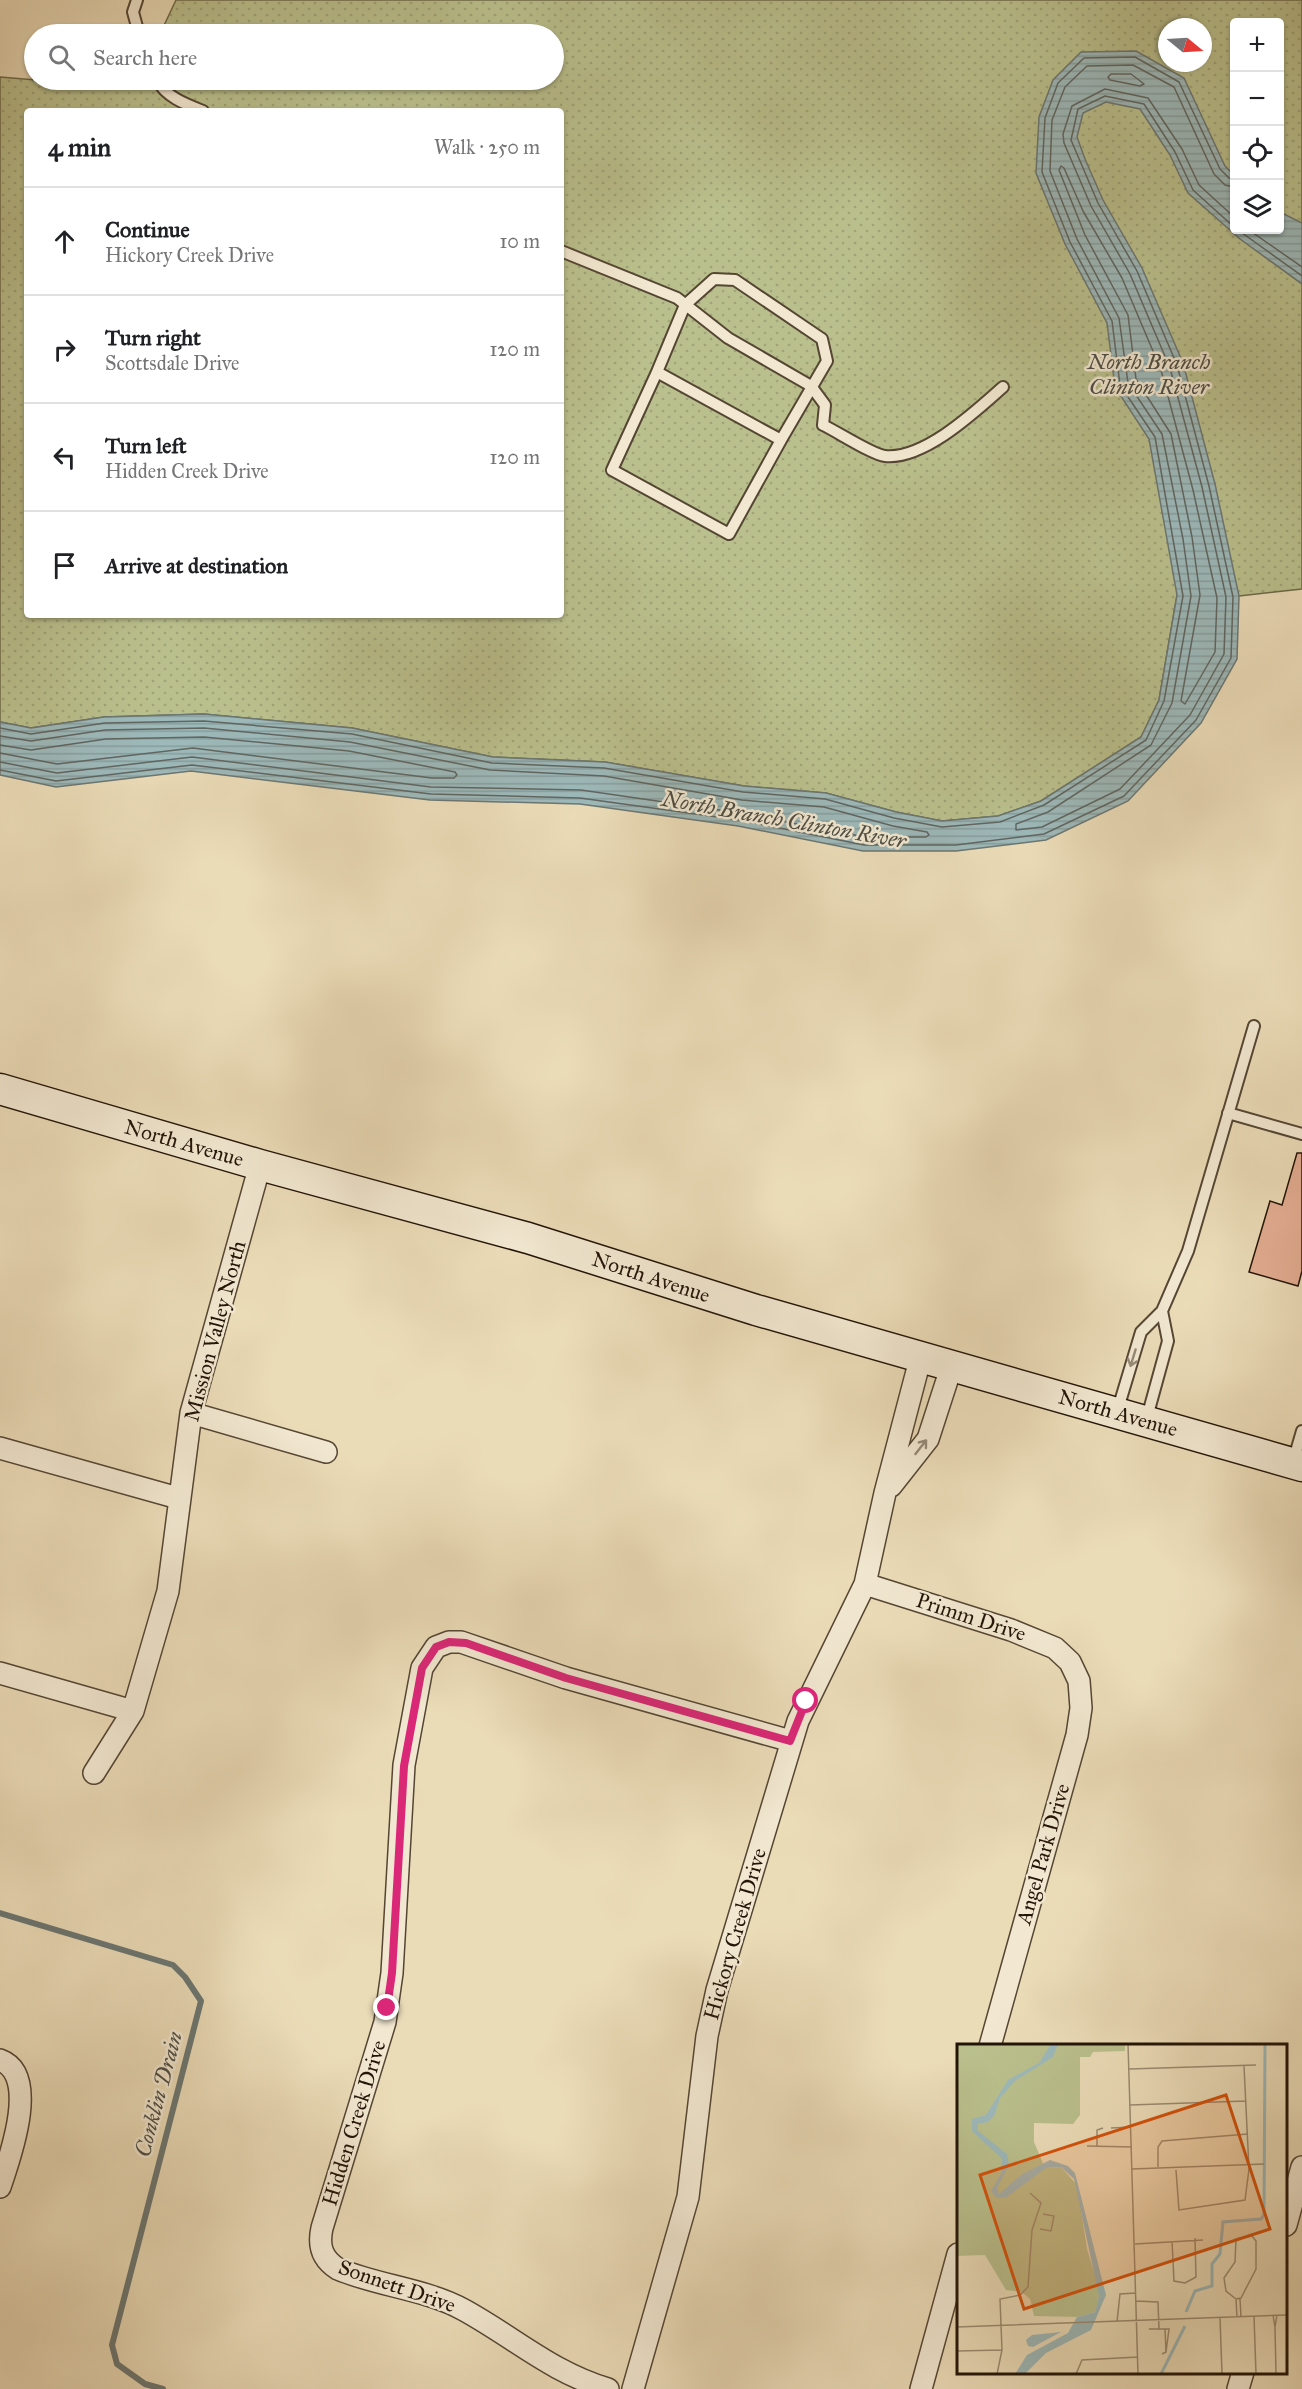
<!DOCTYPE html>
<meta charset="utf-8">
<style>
body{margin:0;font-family:"IM FELL Great Primer",serif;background:#f6f6f6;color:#202124}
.controls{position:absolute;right:18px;top:18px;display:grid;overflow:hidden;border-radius:6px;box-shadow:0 2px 4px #0004}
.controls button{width:54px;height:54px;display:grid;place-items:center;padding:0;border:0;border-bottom:2px solid #e0e0e0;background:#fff;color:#202124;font:30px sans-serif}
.compass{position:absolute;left:1158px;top:18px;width:54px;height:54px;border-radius:50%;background:#fff;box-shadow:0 2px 4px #0004;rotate:108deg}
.stop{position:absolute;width:18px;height:18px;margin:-14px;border:4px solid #db2777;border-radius:50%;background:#fff}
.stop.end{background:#db2777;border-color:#fff;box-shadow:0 2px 6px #0008}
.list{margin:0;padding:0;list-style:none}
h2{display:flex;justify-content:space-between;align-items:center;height:78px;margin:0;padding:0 24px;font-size:26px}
h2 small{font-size:20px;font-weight:400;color:#757577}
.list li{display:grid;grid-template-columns:39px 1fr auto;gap:18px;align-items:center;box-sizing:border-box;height:108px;padding:0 24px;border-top:2px solid #e0e0e0}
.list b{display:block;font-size:22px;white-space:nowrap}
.list p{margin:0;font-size:20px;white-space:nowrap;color:#757577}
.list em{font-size:20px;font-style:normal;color:#757577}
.icon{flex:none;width:33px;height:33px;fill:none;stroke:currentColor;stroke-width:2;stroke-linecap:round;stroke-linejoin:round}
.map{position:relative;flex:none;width:1302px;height:2389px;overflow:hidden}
.search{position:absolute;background:#fff;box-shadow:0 2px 4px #0004;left:24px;top:24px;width:540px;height:66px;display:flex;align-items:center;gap:15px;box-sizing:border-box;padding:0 21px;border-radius:33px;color:#757577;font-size:22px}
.panel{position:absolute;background:#fff;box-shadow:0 2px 4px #0004;left:24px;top:108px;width:540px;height:510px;border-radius:6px}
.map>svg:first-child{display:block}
.grass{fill:url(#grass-dots);stroke:#6e6a4a;stroke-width:1.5;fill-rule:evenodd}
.water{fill:url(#water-rules);stroke:#6c7773;stroke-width:1.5}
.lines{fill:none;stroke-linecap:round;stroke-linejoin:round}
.shore{stroke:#606661;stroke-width:1.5}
.stream{stroke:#6c7773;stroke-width:6}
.building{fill:#e3ad92;stroke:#231408;stroke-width:1.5}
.lane-casing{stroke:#554634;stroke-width:14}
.street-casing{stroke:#554634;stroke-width:24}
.secondary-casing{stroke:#231408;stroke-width:33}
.lane{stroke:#f2e8d1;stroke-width:10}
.street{stroke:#f2e8d1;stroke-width:21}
.secondary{stroke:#f2e8d1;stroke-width:30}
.oneway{stroke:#958977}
.route{stroke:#db2777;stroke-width:8}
.labels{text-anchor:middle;stroke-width:5;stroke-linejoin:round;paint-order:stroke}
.street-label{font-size:21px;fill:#231408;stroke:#f2e8d1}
.water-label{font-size:22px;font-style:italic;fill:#4e4e46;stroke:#f2e8d1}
.inset-river{fill:none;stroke:#9db9ba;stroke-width:3}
.inset-road{fill:none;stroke:#9b8c72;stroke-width:1.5}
.view{fill:#d4520c;fill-opacity:0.15;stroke:#d4520c;stroke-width:3}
.inset-edge{fill:none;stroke:#231408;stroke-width:3}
</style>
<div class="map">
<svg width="1302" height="2389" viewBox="0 0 1302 2389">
<defs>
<pattern id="grass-dots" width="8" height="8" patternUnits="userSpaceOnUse" patternTransform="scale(1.5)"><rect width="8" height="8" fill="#bac08d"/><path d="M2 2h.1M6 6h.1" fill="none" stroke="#a0a478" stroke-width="1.8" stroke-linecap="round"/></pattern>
<pattern id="water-rules" width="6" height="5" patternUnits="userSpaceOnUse" patternTransform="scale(1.5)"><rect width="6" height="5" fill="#9db9ba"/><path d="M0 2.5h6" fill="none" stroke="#879e9e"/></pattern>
</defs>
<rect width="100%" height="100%" fill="#ebdcb8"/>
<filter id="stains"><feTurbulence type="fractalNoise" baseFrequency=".00333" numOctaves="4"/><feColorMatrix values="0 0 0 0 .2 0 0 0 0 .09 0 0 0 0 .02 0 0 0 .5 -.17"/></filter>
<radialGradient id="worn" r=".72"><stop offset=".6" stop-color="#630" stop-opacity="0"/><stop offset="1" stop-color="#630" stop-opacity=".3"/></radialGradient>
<path class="grass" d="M176 0H1302V589L1239 596 1177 595 1159 700 1141 737 1041 801 998 816 942 821 896 812 826 793 744 786 605 762 493 757 352 728 204 714 104 717 31 728 0 722V77L72 83 79 80H554V34H160ZM1234 22H1280V230H1234ZM1167 27H1203V63H1167ZM27 111H561V615H27Z"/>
<path class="water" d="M1136 51 1184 78 1225 166 1234 175V230H1280V212L1302 223V284L1240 239 1188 193 1170 155 1140 109 1106 102 1083 113 1077 137 1085 159 1103 200 1142 268 1183 363 1215 484 1239 596 1237 659 1201 723 1128 801 1046 840 956 851H863L738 826 580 804 430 800 191 771 56 787 0 775V722L31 728 104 717 204 714 352 728 493 757 605 762 744 786 826 793 896 812 942 821 998 816 1041 801 1141 737 1159 700 1177 595 1149 439 1115 387 1107 323 1065 244 1036 173 1039 117 1053 80 1081 52Z"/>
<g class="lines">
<path class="shore" d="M1111 74H1131L1144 84 1140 86 1110 80 1108 77Z
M1061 166 1064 168 1083 211 1122 278 1161 370 1193 490 1217 598 1215 652 1185 704 1181 701 1200 595 1192 537 1171 434 1136 379 1128 315 1085 235 1059 170Z
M1234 187 1225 185 1214 174 1174 87 1133 65 1087 66 1065 87 1052 120 1050 171 1077 239 1119 318 1128 383 1162 434 1183 539 1191 596 1172 703 1151 745 1048 812 1016 824V830L1042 827 1120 789 1190 715 1224 654 1226 597 1202 487 1170 368 1130 274 1091 206 1064 143 1063 134 1072 106 1105 89 1148 98 1182 149 1199 185 1234 217
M1238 230 1302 276
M1249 230 1302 267
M0 728 31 734 105 723 204 721 352 734 492 763 604 768 743 792 825 799 894 818 942 827 1000 822 1044 805 1146 740 1164 701 1183 596 1155 437 1120 385 1112 321 1070 242 1042 172 1045 118 1058 83 1084 58 1135 57 1179 82 1220 169 1229 178 1234 179
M0 736 31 741 105 730 204 728 350 742 490 770 604 776 742 800 824 807 893 826 927 832 929 835 926 837H865L740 813 581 790 431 787 192 757 57 773 0 762
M0 745 31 750 106 739 204 737 349 751 455 772 457 775 454 778H432L193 748 57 764 0 753
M0 770 56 781 192 765 431 794 580 798 739 820 864 845H956L1044 834 1124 796 1196 720 1231 658 1233 597 1209 486 1177 365 1137 271 1098 203 1071 140 1078 109 1105 96 1144 104 1175 152 1193 190 1234 227"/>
<path class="stream" d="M0 1913 173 1965 185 1977 201 2001 112 2345 117 2364 145 2384 163 2389"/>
</g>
<path class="building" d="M1297 1153H1302V1271L1298 1286 1249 1272 1270 1201 1282 1205Z"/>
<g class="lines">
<defs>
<path id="lane" d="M137 0 133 12 139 34
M157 80C166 97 185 104 203 111
M561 251 677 298 728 338 811 386 825 405 823 425C836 431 873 455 885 456 924 460 976 411 1003 387
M714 279 735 280 822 339 827 361 781 440 657 372 685 305Z
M657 372 612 470 729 534 781 440
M1228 1113 1302 1134
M1117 1412 1141 1332 1162 1311 1188 1251 1254 1026
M1146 1421 1168 1341 1162 1311
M1293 1462 1302 1431"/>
<path id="street" d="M191 1413 326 1452
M0 1448 178 1498
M891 1486 928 1439 952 1365
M865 1584 1011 1630 1055 1648 1070 1662 1079 1681 1081 1708 1077 1735 990 2046
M0 1673 133 1711
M94 1773 133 1711 168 1591 191 1413 260 1165
M0 2060C40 2075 10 2157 0 2187
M1286 2225 1302 2167
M608 2389C551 2372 515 2338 464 2310 426 2289 378 2286 338 2269 322 2259 318 2246 322 2228L385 2022 392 1973 404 1765 422 1668 436 1647 449 1642H461L566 1678 791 1741
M633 2389 688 2197 707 2036 717 1990 798 1721 865 1584 885 1493 921 1356
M921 2389 958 2254
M1238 2389 1243 2372"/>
<path id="secondary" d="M0 1089 260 1165 528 1238 756 1310 1302 1466"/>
</defs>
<use href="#lane" class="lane-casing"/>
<use href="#street" class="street-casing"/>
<use href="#secondary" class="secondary-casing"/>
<use href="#lane" class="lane"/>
<use href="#street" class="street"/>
<use href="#secondary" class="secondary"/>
</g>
<defs><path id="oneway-shaft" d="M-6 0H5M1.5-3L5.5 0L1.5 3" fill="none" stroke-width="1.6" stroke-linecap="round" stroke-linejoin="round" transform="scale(1.5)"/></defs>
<g class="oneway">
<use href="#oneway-shaft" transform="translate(1133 1358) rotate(107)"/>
<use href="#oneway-shaft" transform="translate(921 1447) rotate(-52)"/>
</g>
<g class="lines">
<path class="route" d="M387 2008 392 1973 404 1766 422 1668 436 1647 449 1642 466 1643 566 1678 790 1741 806 1701"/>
</g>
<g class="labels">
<g class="street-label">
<text transform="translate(184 1143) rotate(16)" y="7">North Avenue</text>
<text transform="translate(651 1277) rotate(18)" y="7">North Avenue</text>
<text transform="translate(215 1331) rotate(-75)" y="7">Mission Valley North</text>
<text transform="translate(1118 1413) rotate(16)" y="7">North Avenue</text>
<text transform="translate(971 1617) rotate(18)" y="7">Primm Drive</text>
<text transform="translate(1043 1854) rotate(-74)" y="7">Angel Park Drive</text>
<text transform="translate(735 1934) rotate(-74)" y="7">Hickory Creek Drive</text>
<text transform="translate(354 2123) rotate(-73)" y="7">Hidden Creek Drive</text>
<text transform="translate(397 2286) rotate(19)" y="7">Sonnett Drive</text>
</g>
<g class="water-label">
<text x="1149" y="369">North Branch<tspan x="1149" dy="25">Clinton River</tspan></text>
<text transform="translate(784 819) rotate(10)" y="8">North Branch Clinton River</text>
<text transform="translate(158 2094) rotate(-75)" y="8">Conklin Drain</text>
</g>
</g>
<g transform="translate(957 2044)">
<rect width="330" height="330" fill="#ebdcb8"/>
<path d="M0 0H168V7L136 8 133 13H123V71L116 80 77 79V98L88 124 104 123 120 141 130 205 140 238 142 252 138 268 120 273 77 272 73 255 65 248 49 246 28 211 0 212Z" fill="#bac08d"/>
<path d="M94 0H101L96 13 58 37 43 54 38 70 31 78 21 80 20 86 50 110 52 121 40 144 42 150 64 131 93 116 111 122 118 129 149 251 134 286 89 309 68 330H58L70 311 111 289 120 273 138 268 142 252 117 135 104 123 89 124 50 153 40 154 34 147 45 128V115L15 87V75L29 71 51 36 82 19ZM104 288 76 303 71 302 69 296 75 291Z" fill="#9db9ba"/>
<path class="inset-river" d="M229 268 238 247 255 242V220L263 210 266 178 304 175 307 171 308 0M204 330 228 282"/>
<path class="inset-road" d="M171 0 181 330M172 25 299 21M173 61 289 57M154 84 174 83M130 102 175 103M140 102V86L146 84M201 123V103L205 97 291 90M175 125 307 120M219 126 222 166 288 156 292 125 287 22M83 185 94 187 97 172 86 170M295 192 299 197V225L284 254 279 255 269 247 267 234 278 218 279 195ZM215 197 217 237 228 239 239 233 238 194M178 200 246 196M279 255 280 273M283 255 284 273M179 257 201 258 202 285M316 271 318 283 320 271M297 272 299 330M263 274 265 329M160 278 163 250 179 249M0 283 330 271M318 283 319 330M192 285H212L209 308M0 307 45 306M205 310 209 308 208 285M40 330 45 306 43 255 63 251 71 243 75 186 84 159 73 149M119 330 125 316 181 313"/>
<path class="view" d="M269 51 313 185 67 265 23 131Z"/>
<rect width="330" height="330" class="inset-edge"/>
</g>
<rect width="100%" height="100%" filter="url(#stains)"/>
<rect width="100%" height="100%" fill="url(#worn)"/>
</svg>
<div class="controls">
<button>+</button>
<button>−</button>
<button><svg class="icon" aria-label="locate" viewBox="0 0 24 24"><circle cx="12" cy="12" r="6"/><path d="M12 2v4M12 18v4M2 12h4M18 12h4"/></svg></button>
<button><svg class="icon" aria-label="layers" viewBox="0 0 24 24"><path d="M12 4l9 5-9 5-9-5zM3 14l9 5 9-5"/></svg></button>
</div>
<svg class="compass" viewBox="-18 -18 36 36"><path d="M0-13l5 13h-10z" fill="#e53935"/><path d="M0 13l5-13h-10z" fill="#757577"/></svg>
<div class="stop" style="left:806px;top:1701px"></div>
<div class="stop end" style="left:387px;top:2008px"></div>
<div class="search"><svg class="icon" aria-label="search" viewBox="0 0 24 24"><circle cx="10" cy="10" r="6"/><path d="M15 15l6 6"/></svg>Search here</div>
<section class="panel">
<h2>4 min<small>Walk · 250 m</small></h2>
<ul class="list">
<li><svg class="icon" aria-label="ahead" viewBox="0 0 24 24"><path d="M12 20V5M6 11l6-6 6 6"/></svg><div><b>Continue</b><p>Hickory Creek Drive</p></div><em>10 m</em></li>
<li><svg class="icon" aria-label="right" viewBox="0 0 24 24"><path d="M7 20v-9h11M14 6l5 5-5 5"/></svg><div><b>Turn right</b><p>Scottsdale Drive</p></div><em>120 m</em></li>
<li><svg class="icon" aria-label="left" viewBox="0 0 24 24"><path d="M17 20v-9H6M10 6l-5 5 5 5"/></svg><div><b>Turn left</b><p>Hidden Creek Drive</p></div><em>120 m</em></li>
<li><svg class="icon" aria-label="arrive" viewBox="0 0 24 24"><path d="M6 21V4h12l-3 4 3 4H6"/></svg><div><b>Arrive at destination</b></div></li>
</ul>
</section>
</div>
